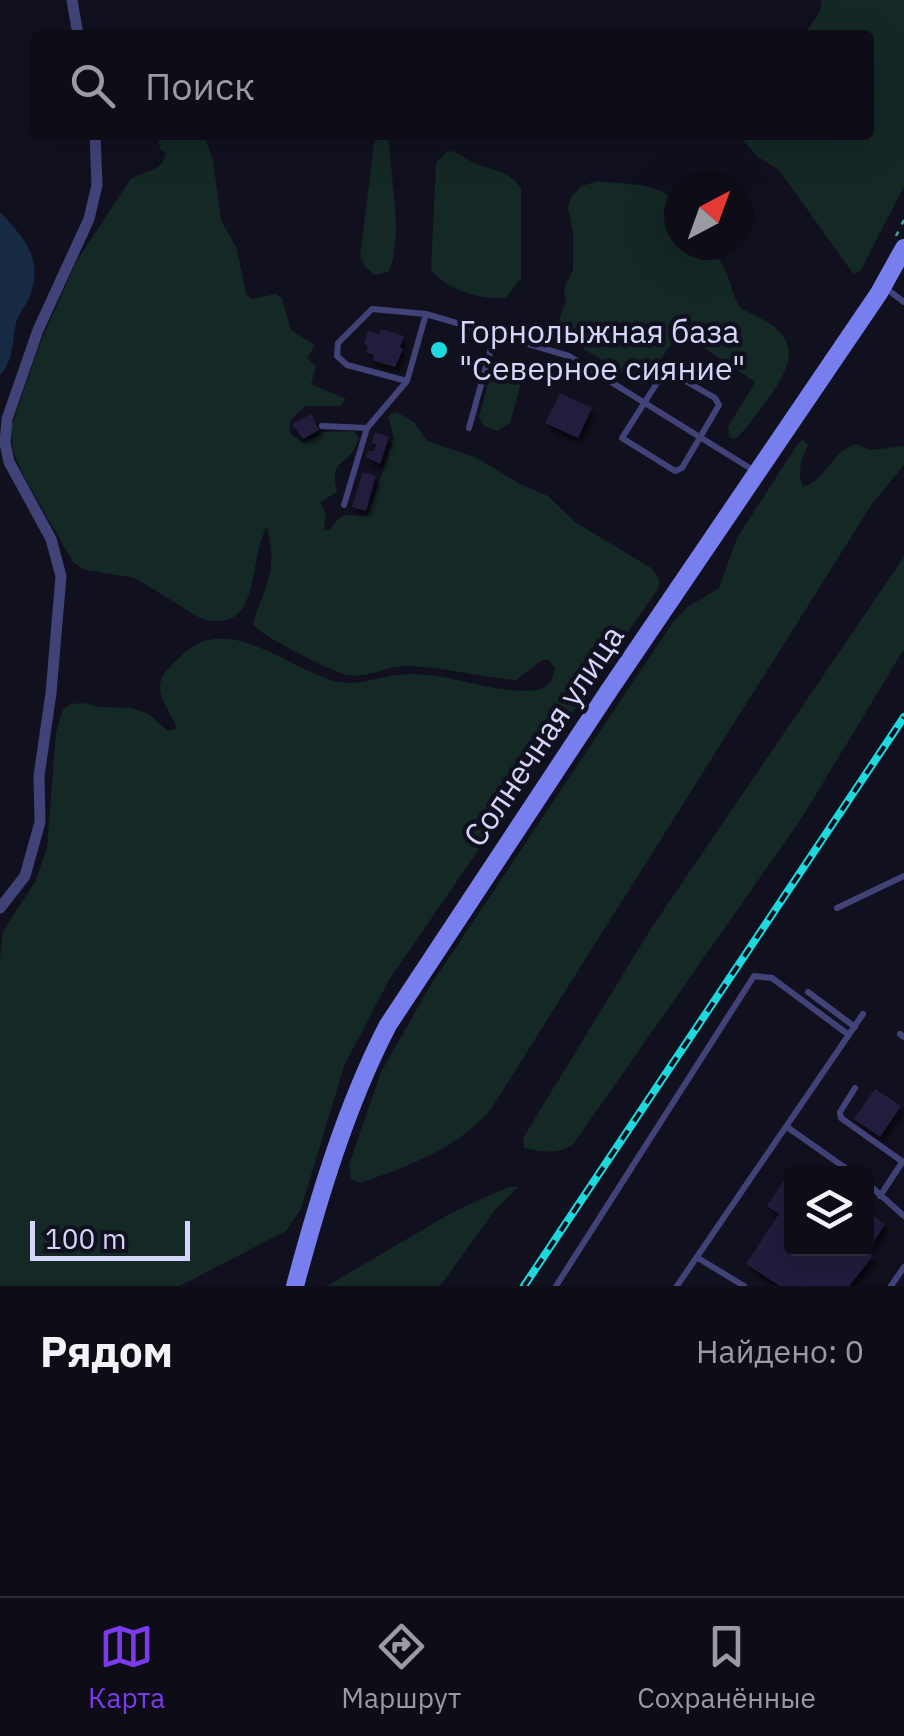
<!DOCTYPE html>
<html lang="ru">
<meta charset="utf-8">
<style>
body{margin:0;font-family:"IBM Plex Sans",sans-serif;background:#1b1a24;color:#f1f3f6}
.controls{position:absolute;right:30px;bottom:30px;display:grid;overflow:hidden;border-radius:10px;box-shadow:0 10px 40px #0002}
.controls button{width:90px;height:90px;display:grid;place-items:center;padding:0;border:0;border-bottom:2px solid #2d2c36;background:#0d0c17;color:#f1f3f6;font:50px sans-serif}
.compass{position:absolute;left:664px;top:170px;width:90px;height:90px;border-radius:50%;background:#0d0c17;box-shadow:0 10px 40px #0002;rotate:41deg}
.scale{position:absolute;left:30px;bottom:25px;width:160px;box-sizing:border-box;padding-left:10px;border:5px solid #d5d4f9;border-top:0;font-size:28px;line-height:35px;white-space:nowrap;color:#d5d4f9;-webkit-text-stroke:8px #11101f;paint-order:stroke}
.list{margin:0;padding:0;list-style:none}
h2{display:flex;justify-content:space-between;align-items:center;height:130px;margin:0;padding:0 40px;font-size:42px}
h2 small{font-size:32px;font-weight:400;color:#9a9ba1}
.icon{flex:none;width:55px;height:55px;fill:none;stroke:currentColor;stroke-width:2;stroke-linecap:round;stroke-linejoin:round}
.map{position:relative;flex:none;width:904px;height:1286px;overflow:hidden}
.search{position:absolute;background:#0d0c17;box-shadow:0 10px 40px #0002;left:30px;right:30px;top:30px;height:110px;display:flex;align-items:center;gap:25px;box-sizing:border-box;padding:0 35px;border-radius:10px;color:#9a9ba1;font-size:38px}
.sheet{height:310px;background:#0d0c17}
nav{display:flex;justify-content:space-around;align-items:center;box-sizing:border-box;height:140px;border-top:2px solid #2d2c36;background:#0d0c17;font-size:28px;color:#9a9ba1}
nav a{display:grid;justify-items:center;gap:5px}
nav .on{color:#7c3aed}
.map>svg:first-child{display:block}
.green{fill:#142826}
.water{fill:#162b43}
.building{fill:#221e3e;filter:url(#shadow)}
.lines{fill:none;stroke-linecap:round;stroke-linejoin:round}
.path{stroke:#3ea395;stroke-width:2.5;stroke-dasharray:5 8;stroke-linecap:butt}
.lane{stroke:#414378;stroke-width:6}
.street{stroke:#414378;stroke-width:11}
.secondary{stroke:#777eed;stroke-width:18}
.rail-casing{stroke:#1dd8dc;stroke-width:8}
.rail{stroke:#11101f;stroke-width:4;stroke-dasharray:11;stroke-linecap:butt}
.poi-dot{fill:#1dd8dc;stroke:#11101f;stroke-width:4}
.labels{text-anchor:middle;stroke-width:9;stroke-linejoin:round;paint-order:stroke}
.poi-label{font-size:32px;fill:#d5d4f9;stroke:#11101f;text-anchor:start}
.street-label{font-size:32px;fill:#d5d4f9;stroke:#11101f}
</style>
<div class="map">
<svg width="904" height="1286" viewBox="0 0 904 1286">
<defs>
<filter id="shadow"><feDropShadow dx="3.5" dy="6" stdDeviation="2.5" flood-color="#0009"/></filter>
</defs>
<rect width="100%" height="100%" fill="#11101f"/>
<path class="green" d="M822 0H904V186L861 270 854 275 779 170 758 157 738 135H869V35H804L819 13Z
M157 135H204L213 160 221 220 237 249 246 294 251 299 276 294 282 298 291 330 315 345 307 358 316 366 311 384 346 399 340 406H306C296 414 287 419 290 433L303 443 325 432 353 431 359 438C350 469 328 455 337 492L320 502 326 514 324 530H330C345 507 346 518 368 515L394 438 388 416 396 412 414 422 427 441 475 457 520 484 548 496 575 522 651 568 659 579V587L389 980 344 1066 301 1209 286 1231 180 1286H0V958L3 931 35 882 47 848 56 732 63 709 71 704 83 703 100 707 132 708 147 713 168 731 177 729C173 715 160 702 160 687 160 674 172 665 181 656 225 610 286 667 334 681 360 688 383 674 409 674 451 673 495 695 537 690 549 688 553 679 555 668L549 660H542L516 680C480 677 443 667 408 666 387 665 367 679 347 675 331 671 259 635 253 624 266 580 278 576 267 527 247 559 263 638 200 618L135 578 85 570 73 562 23 475 13 451 11 428 38 348 76 262 130 180C144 169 160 174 166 154L160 148Z
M379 135 386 137 389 144C391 178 404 243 388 272L375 275 366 268 360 257 374 144Z
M447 151C460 151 465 160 477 164 496 171 509 171 521 188V278L506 298C481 300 447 290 431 270L436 163Z
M598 181C624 185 670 180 679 212 682 221 679 235 679 245H705C734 270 725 282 741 309 798 333 802 354 765 403 756 415 747 429 735 439L729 437 728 427 755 382 685 335 676 338 642 385 563 336 557 325 566 301 564 289 573 270V233L568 208 571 197 581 186Z
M503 366 516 370 522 379 510 423 498 431 484 426 479 416 491 373 494 367Z
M803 439 808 445C801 459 797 473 803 487 827 479 832 451 856 444L870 450 904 446V465L872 504 491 1109C459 1148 407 1167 360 1183L351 1179 349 1165 381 1072 430 986 673 622 687 607 719 588 737 538 797 445Z
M904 557V649L803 816 574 1143C561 1155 541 1152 524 1148L523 1138 652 927Z
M508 1187H518L495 1210 440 1286H327L451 1213Z"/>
<path class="water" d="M0 212C23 237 44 258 30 295 27 305 19 312 16 323 12 341 14 361 0 375Z"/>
<path class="building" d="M381 329 404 336 400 347 403 349 395 367 372 360 374 355 366 352 368 346 364 345 368 331 379 334Z
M560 393 592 408 578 438 545 423Z
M311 414 319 430 303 439 292 424Z
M375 432 389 437 380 464 366 457 368 451H374L376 444 372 443Z
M363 472 376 476 366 511 352 507Z
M875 1089 901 1106 880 1137 854 1119Z
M785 1179 792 1183V1248H831L839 1252 842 1248H866V1211L885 1224 867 1252 873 1256 849 1286H780L746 1264 779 1214 767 1206Z"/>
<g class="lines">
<path class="path" d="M896 236 904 220"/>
<path class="lane" d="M884 287 904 302
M670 372 715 398 719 405 682 468 675 471 622 438 662 375Z
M407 381 347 365 337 356 338 343 372 309 426 314 569 356 753 470
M322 426 367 428
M469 428 495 334
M344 505 367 428 407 381 426 314
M837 908 904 876
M808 992 855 1027
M900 1034 904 1037
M855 1088 840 1112 841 1118 903 1162
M787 1127 854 1174
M866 1182 904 1216
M880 1196 903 1161
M698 1258 744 1286
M556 1286 754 976 772 978 849 1035
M677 1286 863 1014
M891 1286 904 1267"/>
<path class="street" d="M72 0 78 35
M0 908 25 876 40 822 39 776 51 693 61 576 51 539 9 462 5 443 7 419 38 330 89 219 97 185 95 135"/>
<path class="secondary" d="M295 1286C319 1197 346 1106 388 1025L608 692 879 293 904 248"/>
<defs>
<path id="rail" d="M524 1286 904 717"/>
</defs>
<use href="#rail" class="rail-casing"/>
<use href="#rail" class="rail"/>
</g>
<circle class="poi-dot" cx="439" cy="350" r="10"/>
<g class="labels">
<g class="poi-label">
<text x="459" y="343">Горнолыжная база<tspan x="459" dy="37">"Северное сияние"</tspan></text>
</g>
<g class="street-label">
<text transform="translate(544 736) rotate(-56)" y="11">Солнечная улица</text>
</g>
</g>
</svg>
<div class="controls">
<button><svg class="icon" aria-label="layers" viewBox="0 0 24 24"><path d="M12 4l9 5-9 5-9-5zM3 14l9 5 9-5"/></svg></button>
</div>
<svg class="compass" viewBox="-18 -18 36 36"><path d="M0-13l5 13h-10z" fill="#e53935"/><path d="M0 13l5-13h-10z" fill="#9a9ba1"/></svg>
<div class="scale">100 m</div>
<div class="search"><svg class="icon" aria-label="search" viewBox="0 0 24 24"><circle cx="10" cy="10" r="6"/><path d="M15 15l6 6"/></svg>Поиск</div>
</div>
<section class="sheet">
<h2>Рядом<small>Найдено: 0</small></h2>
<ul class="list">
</ul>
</section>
<nav>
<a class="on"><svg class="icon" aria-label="map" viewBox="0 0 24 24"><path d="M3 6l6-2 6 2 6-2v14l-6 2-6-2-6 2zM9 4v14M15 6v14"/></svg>Карта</a>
<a><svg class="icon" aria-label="directions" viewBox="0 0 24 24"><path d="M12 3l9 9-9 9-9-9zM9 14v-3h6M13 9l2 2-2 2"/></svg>Маршрут</a>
<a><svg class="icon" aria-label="saved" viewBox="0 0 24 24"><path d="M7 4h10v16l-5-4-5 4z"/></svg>Сохранённые</a>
</nav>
